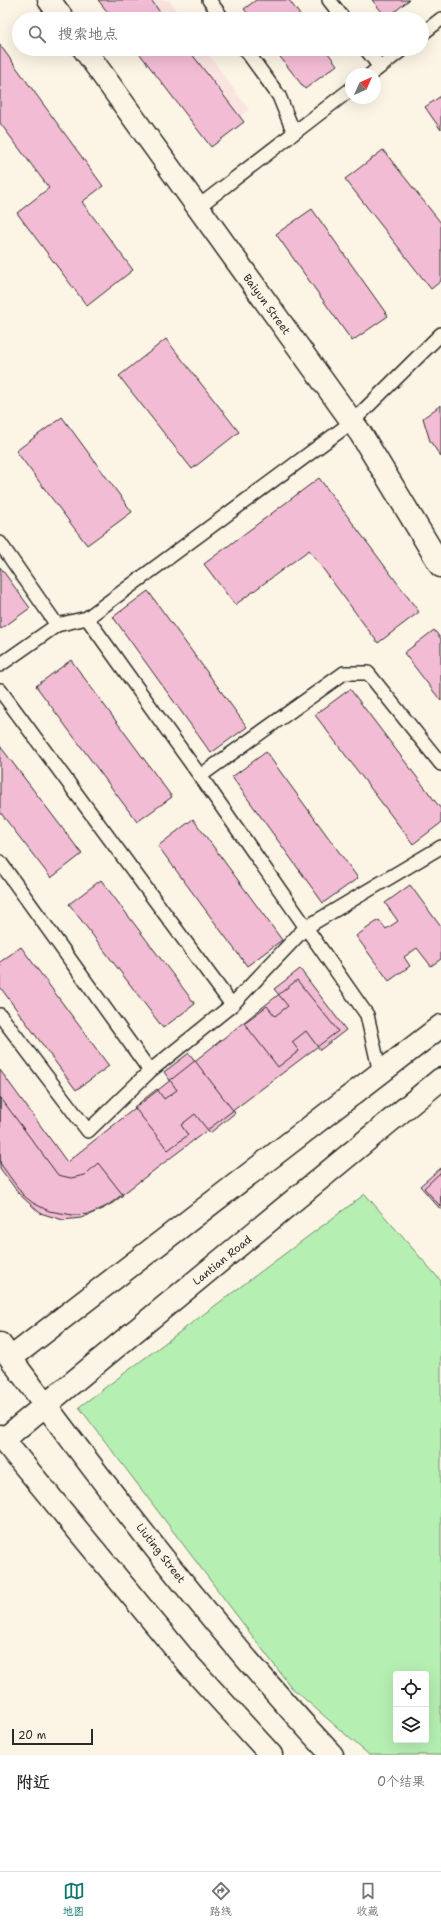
<!DOCTYPE html>
<html lang="zh">
<meta charset="utf-8">
<style>
body{margin:0;font-family:"Shantell Sans","LXGW WenKai TC",sans-serif;background:#f2f2f2;color:#222}
.controls{position:absolute;right:12px;bottom:12px;display:grid;overflow:hidden;border-radius:4px;box-shadow:0 4px 16px #0002}
.controls button{width:36px;height:36px;display:grid;place-items:center;padding:0;border:0;border-bottom:1px solid #e0e0e0;background:#fff;color:#222;font:20px sans-serif}
.compass{position:absolute;left:345px;top:68px;width:36px;height:36px;border-radius:50%;background:#fff;box-shadow:0 4px 16px #0002;rotate:45deg}
.scale{position:absolute;left:12px;bottom:10px;width:81px;box-sizing:border-box;padding-left:4px;border:2px solid #2b2b2b;border-top:0;font-size:11px;line-height:14px;white-space:nowrap;color:#2b2b2b;-webkit-text-stroke:3px #fcf5e5;paint-order:stroke}
.list{margin:0;padding:0;list-style:none}
h2{display:flex;justify-content:space-between;align-items:center;height:52px;margin:0;padding:0 16px;font-size:17px}
h2 small{font-size:13px;font-weight:400;color:#767676}
.icon{flex:none;width:22px;height:22px;fill:none;stroke:currentColor;stroke-width:2;stroke-linecap:round;stroke-linejoin:round}
.map{position:relative;flex:none;width:441px;height:1755px;overflow:hidden}
.search{position:absolute;background:#fff;box-shadow:0 4px 16px #0002;left:12px;right:12px;top:12px;height:44px;display:flex;align-items:center;gap:10px;box-sizing:border-box;padding:0 14px;border-radius:22px;color:#767676;font-size:15px}
.sheet{height:116px;background:#fff}
nav{display:flex;justify-content:space-around;align-items:center;box-sizing:border-box;height:56px;border-top:1px solid #e0e0e0;background:#fff;font-size:11px;color:#767676}
nav a{display:grid;justify-items:center;gap:2px}
nav .on{color:#0f766e}
.map>svg:first-child{display:block}
.built{fill:#f9e4e0}
.green{fill:#b6efb2;stroke:#708d6e;fill-rule:evenodd}
.building{fill:#f3bcd5;stroke:#2b2b2b}
.lines{fill:none;stroke-linecap:round;stroke-linejoin:round}
.service-casing{stroke:#2b2b2b;stroke-width:16}
.minor-casing{stroke:#2b2b2b;stroke-width:25}
.tertiary-casing{stroke:#2b2b2b;stroke-width:25}
.primary-casing{stroke:#2b2b2b;stroke-width:25}
.service{stroke:#fcf5e5;stroke-width:13}
.minor{stroke:#fcf5e5;stroke-width:22}
.tertiary{stroke:#fcf5e5;stroke-width:22}
.primary{stroke:#fcf5e5;stroke-width:22}
.labels{text-anchor:middle;stroke-width:3;stroke-linejoin:round;paint-order:stroke}
.street-label{font-size:11px;fill:#2b2b2b;stroke:#fcf5e5}
</style>
<div class="map">
<svg width="441" height="1755" viewBox="0 0 441 1755">
<rect width="100%" height="100%" fill="#fcf5e5"/>
<filter id="ink" filterUnits="userSpaceOnUse"><feTurbulence type="fractalNoise" baseFrequency=".025" numOctaves="2"/><feDisplacementMap in="SourceGraphic" scale="8" xChannelSelector="R" yChannelSelector="G"/><feConvolveMatrix kernelMatrix="1 2 1 2 8 2 1 2 1" color-interpolation-filters="sRGB"/></filter>
<g filter="url(#ink)">
<path class="built" d="M106 0H169L183 19H120Z
M142 49H205L249 110 209 140Z"/>
<path class="green" d="M365 1194 441 1281V1755H369L291 1687 79 1407ZM396 1674H426V1740H396Z"/>
<path class="building" d="M98 0H151L165 19H113Z
M256 0H289L303 19H252L244 9Z
M372 0H409L387 18Z
M0 45 103 186 82 202 133 270 87 306 17 213 49 188 0 123Z
M136 49H188L244 122 211 147Z
M274 49H325L337 65 305 89Z
M441 96V130L425 107Z
M383 150 441 223V281L431 289 345 179Z
M312 209 388 316 352 341 276 234Z
M166 339 239 432 192 469 119 376Z
M441 405V457L430 441 423 418Z
M62 417 132 512 87 545 16 451Z
M319 478 419 612 378 643 309 550 235 605 204 564Z
M0 567 30 608 1 629 0 627Z
M148 591 247 727 211 753 113 617Z
M434 630 441 639V701L404 653Z
M71 660 172 797 137 822 36 686Z
M350 689 441 809V823L413 844 315 715Z
M0 746 82 854 51 878 0 812Z
M266 752 358 878 323 903 232 777Z
M193 819 282 940 247 966 158 846Z
M101 880 195 1004 163 1028 69 904Z
M410 885 441 927V959L431 966 417 948 404 957 410 966 389 981 356 936 379 920 386 929 398 921 385 903Z
M21 947 109 1066 76 1090 0 987V962Z
M300 969 346 1030 320 1050 306 1031 292 1042 299 1051 278 1067 244 1023 267 1006 275 1016 288 1006 274 989Z
M297 980 338 1031 103 1209 81 1218 63 1220 40 1213 19 1194 0 1168V1070L67 1162Z
M189 1053 235 1113 210 1133 195 1114 181 1125 188 1135 168 1150 134 1107 157 1089 164 1099 177 1090 164 1072Z
M0 1097 58 1175 71 1178 85 1175 98 1163 123 1195 113 1203 90 1214 73 1215 49 1211 33 1203 23 1195 0 1163Z
M441 1168V1210L420 1186Z
M441 1172V1207L424 1188Z"/>
<g class="lines">
<defs>
<path id="service" d="M209 0 223 19
M329 0 344 19
M422 34 441 19
M245 49 279 96 294 133
M366 49 380 67
M371 74 403 49
M198 207 351 89
M0 543 57 625
M87 618 208 787 367 1015 380 1073
M0 665 57 625 87 618 352 422 441 334
M0 690 232 1005
M200 776 344 673H368L441 764
M0 862 150 1071
M0 1015 88 1131 150 1071 232 1005 305 928 441 847"/>
<path id="minor" d="M49 0 63 19
M84 49 361 434 441 566"/>
<path id="tertiary" d="M11 1358 441 1026
M3 1440 441 1079"/>
<path id="primary" d="M0 1344C104 1485 212 1626 332 1755
M0 1436 189 1665 271 1755"/>
</defs>
<use href="#service" class="service-casing"/>
<use href="#minor" class="minor-casing"/>
<use href="#tertiary" class="tertiary-casing"/>
<use href="#primary" class="primary-casing"/>
<use href="#service" class="service"/>
<use href="#minor" class="minor"/>
<use href="#tertiary" class="tertiary"/>
<use href="#primary" class="primary"/>
</g>
</g>
<g class="labels">
<g class="street-label">
<text transform="translate(267 304) rotate(54)" y="4">Baiyun Street</text>
<text transform="translate(222 1260) rotate(-39)" y="4">Lantian Road</text>
<text transform="translate(161 1553) rotate(52)" y="4">Liuting Street</text>
</g>
</g>
</svg>
<div class="controls">
<button><svg class="icon" aria-label="locate" viewBox="0 0 24 24"><circle cx="12" cy="12" r="6"/><path d="M12 2v4M12 18v4M2 12h4M18 12h4"/></svg></button>
<button><svg class="icon" aria-label="layers" viewBox="0 0 24 24"><path d="M12 4l9 5-9 5-9-5zM3 14l9 5 9-5"/></svg></button>
</div>
<svg class="compass" viewBox="-18 -18 36 36"><path d="M0-13l5 13h-10z" fill="#e53935"/><path d="M0 13l5-13h-10z" fill="#767676"/></svg>
<div class="scale">20 m</div>
<div class="search"><svg class="icon" aria-label="search" viewBox="0 0 24 24"><circle cx="10" cy="10" r="6"/><path d="M15 15l6 6"/></svg>搜索地点</div>
</div>
<section class="sheet">
<h2>附近<small>0个结果</small></h2>
<ul class="list">
</ul>
</section>
<nav>
<a class="on"><svg class="icon" aria-label="map" viewBox="0 0 24 24"><path d="M3 6l6-2 6 2 6-2v14l-6 2-6-2-6 2zM9 4v14M15 6v14"/></svg>地图</a>
<a><svg class="icon" aria-label="directions" viewBox="0 0 24 24"><path d="M12 3l9 9-9 9-9-9zM9 14v-3h6M13 9l2 2-2 2"/></svg>路线</a>
<a><svg class="icon" aria-label="saved" viewBox="0 0 24 24"><path d="M7 4h10v16l-5-4-5 4z"/></svg>收藏</a>
</nav>
